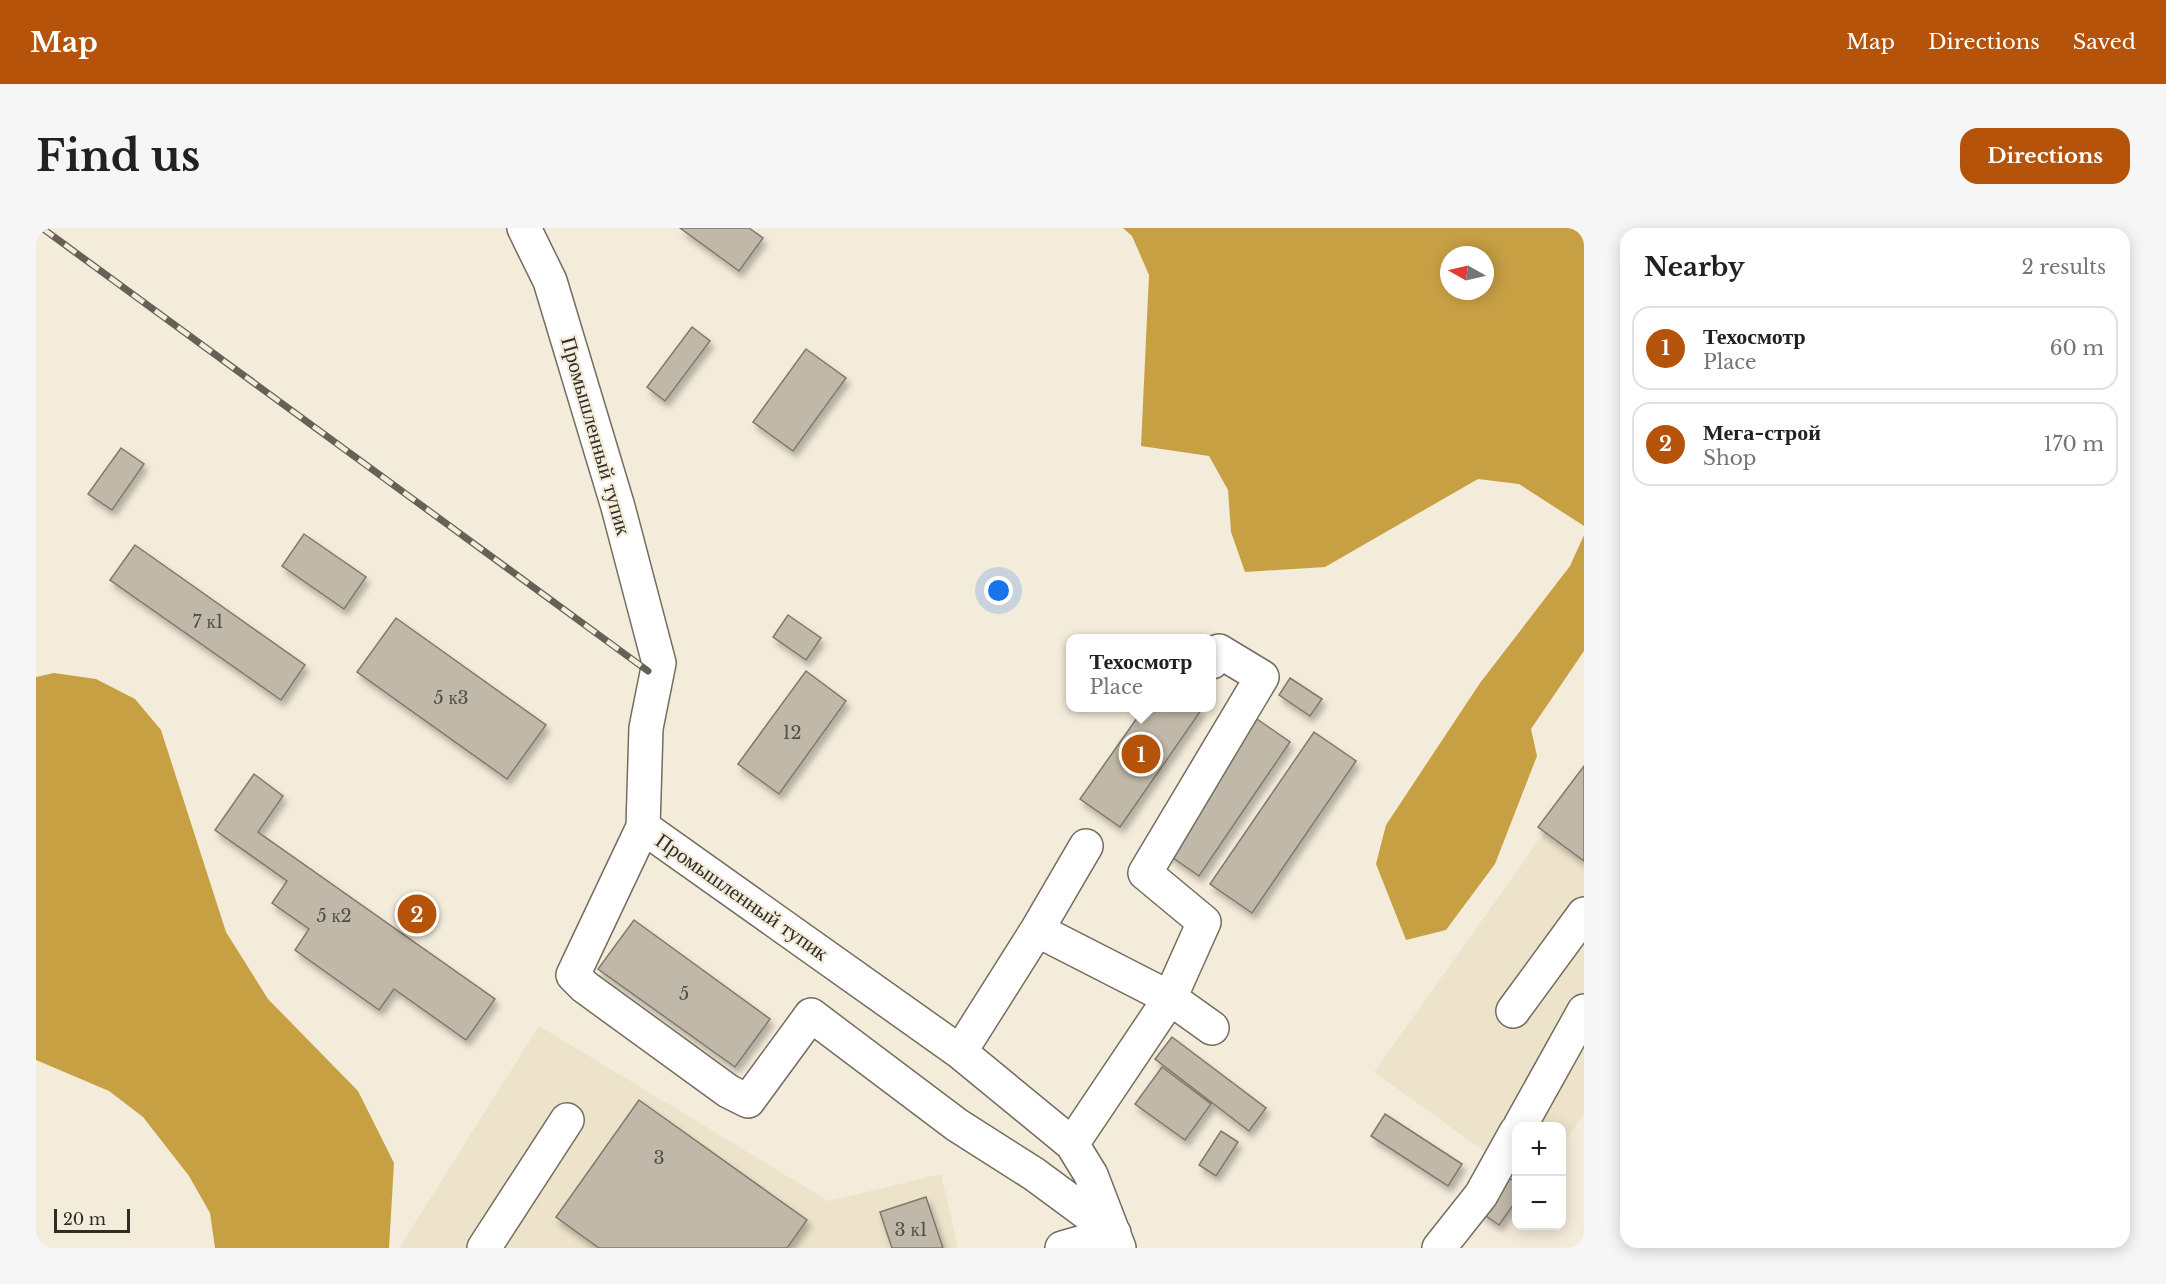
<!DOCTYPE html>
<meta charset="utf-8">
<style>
body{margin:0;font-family:"Libre Baskerville",serif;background:#f6f6f6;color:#202124}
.controls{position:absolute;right:18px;bottom:18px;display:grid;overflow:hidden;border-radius:12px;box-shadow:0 3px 15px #0003}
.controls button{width:54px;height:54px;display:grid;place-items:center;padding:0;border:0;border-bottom:2px solid #e0e0e0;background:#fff;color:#202124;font:30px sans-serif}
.compass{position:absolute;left:1404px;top:18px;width:54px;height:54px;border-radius:50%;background:#fff;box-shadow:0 3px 15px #0003;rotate:278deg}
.scale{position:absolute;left:18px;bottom:15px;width:76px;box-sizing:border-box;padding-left:6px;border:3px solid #2f2c25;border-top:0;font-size:16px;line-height:21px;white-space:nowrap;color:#2f2c25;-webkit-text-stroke:4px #f4ecdb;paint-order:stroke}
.you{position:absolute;left:963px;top:363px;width:21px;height:21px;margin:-15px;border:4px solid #fff;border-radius:50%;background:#1a73e8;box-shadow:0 0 0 9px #1a73e833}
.badge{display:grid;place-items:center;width:39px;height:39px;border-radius:50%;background:#b45309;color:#fff;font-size:20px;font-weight:700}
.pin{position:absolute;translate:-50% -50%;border:3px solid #fff;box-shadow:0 2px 6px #0006}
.popup{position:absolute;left:1030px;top:406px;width:150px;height:78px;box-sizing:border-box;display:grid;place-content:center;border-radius:12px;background:#fff;filter:drop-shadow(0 2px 4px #0005);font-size:20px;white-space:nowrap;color:#757577}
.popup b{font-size:22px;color:#202124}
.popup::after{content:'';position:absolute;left:50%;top:100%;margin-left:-12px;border:12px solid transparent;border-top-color:#fff}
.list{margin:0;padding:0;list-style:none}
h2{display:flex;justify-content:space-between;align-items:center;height:78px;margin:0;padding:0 24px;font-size:26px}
h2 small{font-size:20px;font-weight:400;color:#757577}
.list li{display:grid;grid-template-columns:39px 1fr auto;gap:18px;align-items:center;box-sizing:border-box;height:84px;margin:0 12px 12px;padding:0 12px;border:2px solid #e0e0e0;border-radius:18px}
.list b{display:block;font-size:22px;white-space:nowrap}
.list p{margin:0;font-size:20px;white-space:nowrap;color:#757577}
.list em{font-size:20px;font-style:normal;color:#757577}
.map{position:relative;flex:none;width:1548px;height:1020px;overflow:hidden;border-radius:18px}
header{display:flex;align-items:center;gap:36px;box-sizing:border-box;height:84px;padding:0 30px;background:#b45309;color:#fff}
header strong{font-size:28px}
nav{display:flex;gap:33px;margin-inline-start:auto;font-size:21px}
.intro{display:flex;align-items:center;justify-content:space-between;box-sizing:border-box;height:144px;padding:0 36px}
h1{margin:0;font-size:42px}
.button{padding:15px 27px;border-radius:18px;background:#b45309;color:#fff;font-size:21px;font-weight:700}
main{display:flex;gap:36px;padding:0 36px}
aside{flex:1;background:#fff;border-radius:18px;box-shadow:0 3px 15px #0003}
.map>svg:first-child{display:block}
.built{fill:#ede2ca}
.forest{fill:#c8a044;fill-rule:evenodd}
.building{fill:#c0b8a8;stroke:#80796a;stroke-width:1.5;filter:url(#shadow)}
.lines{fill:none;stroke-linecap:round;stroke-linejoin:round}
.minor-casing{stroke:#746c5e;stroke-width:36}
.minor{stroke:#fff;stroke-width:33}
.rail-casing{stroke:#656157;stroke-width:7}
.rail{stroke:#f4ecdb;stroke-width:4.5;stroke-dasharray:14;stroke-linecap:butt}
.labels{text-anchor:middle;stroke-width:4.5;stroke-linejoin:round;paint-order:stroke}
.number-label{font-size:18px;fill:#534f46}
.street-label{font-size:21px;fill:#2f2c25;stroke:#f4ecdb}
</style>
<header>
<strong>Map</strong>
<nav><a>Map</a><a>Directions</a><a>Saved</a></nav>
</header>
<div class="intro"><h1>Find us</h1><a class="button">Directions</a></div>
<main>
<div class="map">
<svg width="1548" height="1020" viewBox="0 0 1548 1020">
<defs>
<filter id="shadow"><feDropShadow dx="3.5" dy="6" stdDeviation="3" flood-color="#0004"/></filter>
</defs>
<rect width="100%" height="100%" fill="#f4ecdb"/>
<path class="built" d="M1548 549V886L1526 917V898H1480V946L1338 844Z
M503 798 793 973 905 946 922 1020H363Z"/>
<path class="forest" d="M1087 0H1548V298L1483 256 1442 251 1289 339 1209 344 1195 304 1192 262 1173 228 1105 218 1113 47 1096 8ZM1413 27H1449V63H1413Z
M1548 307V423L1495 501 1501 528 1459 636 1410 702 1370 712 1340 636 1350 597 1444 455 1534 338Z
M18 445 60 451 99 471 125 502 190 704 232 771 322 863 358 935 353 1020H179L174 985 153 948 107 889 73 863 0 832V449Z"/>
<path class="building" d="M644 0H713L727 10 703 43Z
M656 99 674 113 629 173 611 159Z
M770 121 810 150 757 223 717 194Z
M85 220 108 236 76 282 52 266Z
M268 306 330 349 308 381 246 338Z
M99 317 269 437 245 472 74 352Z
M752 387 785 410 770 432 737 409Z
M360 390 510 497 471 551 321 444Z
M770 443 810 473 743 566 702 536Z
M1254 450 1286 471 1274 488 1243 467Z
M1108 480H1163L1166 481 1084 599 1044 571Z
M1221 491 1254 514 1163 648 1130 625Z
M1278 504 1320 533 1216 685 1174 656Z
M1548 538V633L1502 599Z
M218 546 247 568 222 604 459 771 430 812 358 761 343 782 259 722 273 701 236 675 251 653 179 602Z
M598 692 734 791 699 839 562 741Z
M1136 809 1230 880 1213 903 1119 831Z
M1126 839 1175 876 1149 912 1099 876Z
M603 872 771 992 751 1020H563L520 989Z
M1349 886 1426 936 1412 958 1335 908Z
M1185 903 1202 914 1180 948 1163 937Z
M1470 947 1480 955V973L1463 997 1444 984Z
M890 969 907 1020H856L844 984Z"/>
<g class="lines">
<defs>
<path id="minor" d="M488 0 514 53 582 279 623 435 610 500 607 599 924 824 1036 916 1055 947 1083 1020
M607 599 537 747 549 759 692 863 712 873 775 787 921 897 998 946 1078 1005
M1050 618 1001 702 1134 770 1168 694 1109 645 1226 449 1183 423 1176 434
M1477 783 1548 686
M924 824 1001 702
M1484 898 1548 783
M1036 916 1134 770 1176 800
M448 1020 531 892
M1026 1020 1078 1005
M1403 1020 1445 967 1480 904"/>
</defs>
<use href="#minor" class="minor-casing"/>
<use href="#minor" class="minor"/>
<defs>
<path id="rail" d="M6 0 612 443"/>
</defs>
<use href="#rail" class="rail-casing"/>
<use href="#rail" class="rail"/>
</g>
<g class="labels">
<g class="number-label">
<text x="172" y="400">7 к1</text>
<text x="415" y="476">5 к3</text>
<text x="756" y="511">12</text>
<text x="298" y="694">5 к2</text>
<text x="648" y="772">5</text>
<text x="623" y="936">3</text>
<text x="875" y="1008">3 к1</text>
</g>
<g class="street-label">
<text transform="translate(560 208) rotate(74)" y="7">Промышленный тупик</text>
<text transform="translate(706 669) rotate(35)" y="7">Промышленный тупик</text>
</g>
</g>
</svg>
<div class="controls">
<button>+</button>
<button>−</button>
</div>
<svg class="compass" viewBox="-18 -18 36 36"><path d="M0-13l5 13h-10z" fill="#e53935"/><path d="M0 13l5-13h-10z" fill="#757577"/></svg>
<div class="scale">20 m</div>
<div class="you"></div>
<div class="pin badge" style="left:1105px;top:526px">1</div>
<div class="popup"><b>Техосмотр</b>Place</div>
<div class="pin badge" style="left:381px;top:686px">2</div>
</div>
<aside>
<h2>Nearby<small>2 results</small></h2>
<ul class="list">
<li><span class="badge">1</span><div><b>Техосмотр</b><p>Place</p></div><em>60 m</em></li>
<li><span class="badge">2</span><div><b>Мега-строй</b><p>Shop</p></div><em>170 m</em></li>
</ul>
</aside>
</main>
